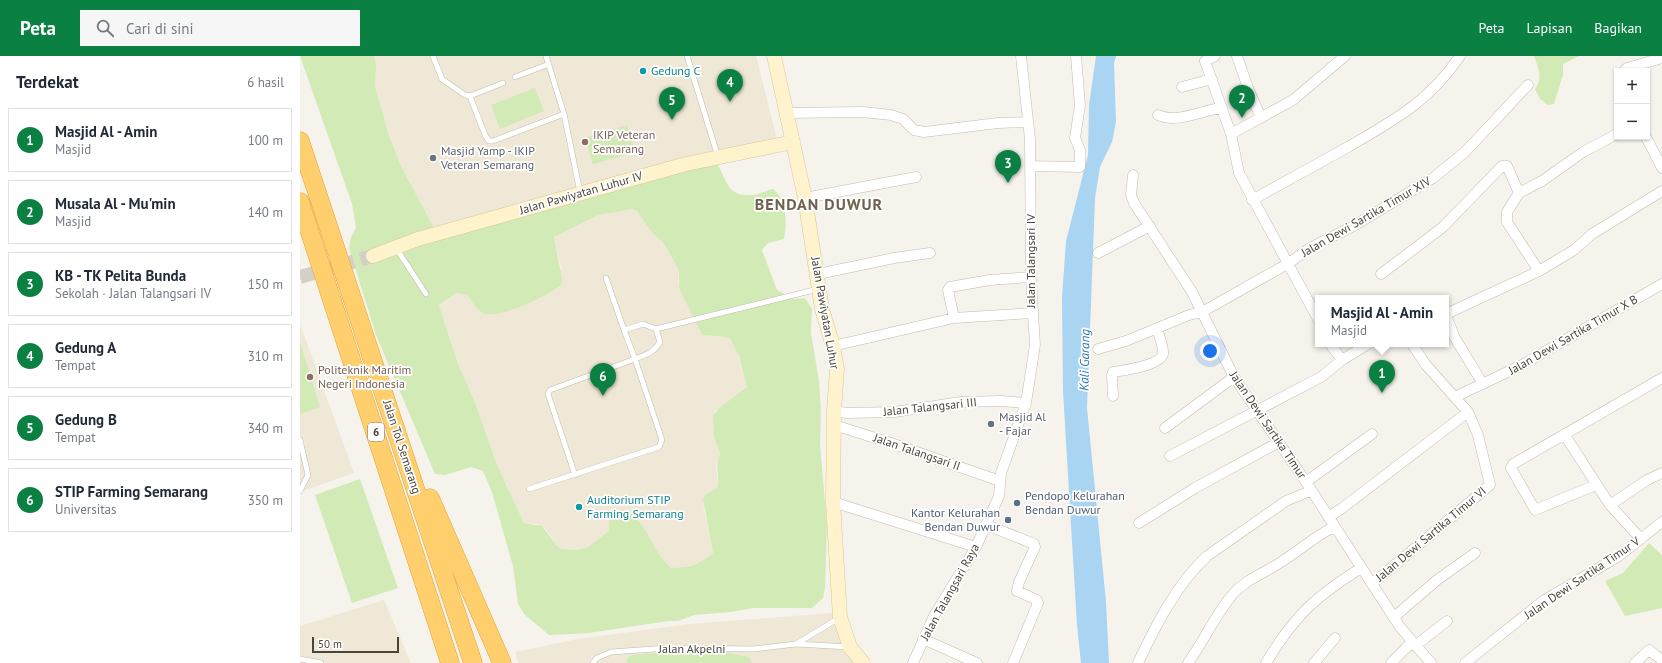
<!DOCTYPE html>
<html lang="id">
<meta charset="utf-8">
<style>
body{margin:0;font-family:"PT Sans",sans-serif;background:#f6f6f7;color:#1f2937}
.controls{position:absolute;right:12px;top:12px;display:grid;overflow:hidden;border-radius:0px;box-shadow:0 1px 3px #0004}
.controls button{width:36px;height:36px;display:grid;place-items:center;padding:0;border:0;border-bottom:1px solid #e0e1e3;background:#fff;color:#1f2937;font:20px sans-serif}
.scale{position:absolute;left:12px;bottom:10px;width:87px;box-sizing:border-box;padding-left:4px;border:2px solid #4b4439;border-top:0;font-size:11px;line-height:14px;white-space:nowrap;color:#4b4439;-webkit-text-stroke:3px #fff;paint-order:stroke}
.you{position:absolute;left:910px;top:295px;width:14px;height:14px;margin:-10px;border:3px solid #fff;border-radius:50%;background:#1a73e8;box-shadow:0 0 0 6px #1a73e833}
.badge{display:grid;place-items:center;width:26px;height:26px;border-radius:50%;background:#0b8043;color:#fff;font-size:13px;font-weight:700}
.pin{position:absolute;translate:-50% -33px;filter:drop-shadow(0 1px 2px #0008)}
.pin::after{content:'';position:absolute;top:21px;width:14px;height:12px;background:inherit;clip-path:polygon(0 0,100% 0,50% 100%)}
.popup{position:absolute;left:1015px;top:239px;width:134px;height:52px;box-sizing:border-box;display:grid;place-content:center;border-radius:0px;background:#fff;filter:drop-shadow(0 1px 3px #0005);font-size:13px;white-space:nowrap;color:#747a83}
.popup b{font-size:15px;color:#1f2937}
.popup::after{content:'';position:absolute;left:50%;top:100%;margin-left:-8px;border:8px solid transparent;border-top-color:#fff}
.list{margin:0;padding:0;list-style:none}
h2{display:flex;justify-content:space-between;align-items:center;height:52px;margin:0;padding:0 16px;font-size:17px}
h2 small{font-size:13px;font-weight:400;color:#747a83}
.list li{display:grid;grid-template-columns:26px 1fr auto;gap:12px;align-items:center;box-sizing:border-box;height:64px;margin:0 8px 8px;padding:0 8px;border:1px solid #e0e1e3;border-radius:0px}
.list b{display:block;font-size:15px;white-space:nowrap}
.list p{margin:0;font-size:13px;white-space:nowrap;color:#747a83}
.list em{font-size:13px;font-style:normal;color:#747a83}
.icon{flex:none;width:22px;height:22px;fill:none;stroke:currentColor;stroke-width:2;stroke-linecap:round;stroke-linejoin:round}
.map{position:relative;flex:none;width:1362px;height:607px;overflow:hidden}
header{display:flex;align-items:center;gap:24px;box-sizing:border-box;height:56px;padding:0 20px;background:#0b8043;color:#fff}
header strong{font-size:19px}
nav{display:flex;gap:22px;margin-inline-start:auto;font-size:14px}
.search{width:280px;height:36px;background:#f6f6f7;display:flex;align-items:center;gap:10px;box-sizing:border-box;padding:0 14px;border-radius:0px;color:#747a83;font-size:15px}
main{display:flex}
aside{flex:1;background:#fff}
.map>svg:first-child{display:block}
.education{fill:#efe8d6}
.green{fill:#d2eab5;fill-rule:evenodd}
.water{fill:#a9d4f2}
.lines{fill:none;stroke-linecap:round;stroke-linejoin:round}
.secondary-tunnel{stroke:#d4d0c8;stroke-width:14;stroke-dasharray:14 7;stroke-linecap:butt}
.lane-casing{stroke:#c2bbae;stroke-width:6}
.street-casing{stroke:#c2bbae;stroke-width:11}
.secondary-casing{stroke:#d6c79b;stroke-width:15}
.highway-casing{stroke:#e0a43c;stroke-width:19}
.lane{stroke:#fff;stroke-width:5}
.street{stroke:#fff;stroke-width:10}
.secondary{stroke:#fff3cd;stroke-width:14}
.highway{stroke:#ffcf6e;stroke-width:18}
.culture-dot{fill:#0f9aa8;stroke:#fff;stroke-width:1.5}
.education-dot{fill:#8d6e63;stroke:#fff;stroke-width:1.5}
.worship-dot{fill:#6b7280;stroke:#fff;stroke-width:1.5}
.service-dot{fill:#5c6f8a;stroke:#fff;stroke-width:1.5}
.labels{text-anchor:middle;stroke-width:3.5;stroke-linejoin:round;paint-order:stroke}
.shield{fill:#fff;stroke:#817c74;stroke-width:1}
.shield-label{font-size:11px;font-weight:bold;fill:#4b4439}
.culture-label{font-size:12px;fill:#0d838f;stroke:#fff;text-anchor:start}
.education-label{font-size:12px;fill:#785e54;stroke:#fff;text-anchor:start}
.worship-label{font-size:12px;fill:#5b616d;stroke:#fff;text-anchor:start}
.street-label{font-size:12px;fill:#4b4439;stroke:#fff}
.service-label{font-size:12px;fill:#4e5e75;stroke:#fff;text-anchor:start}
.water-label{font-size:13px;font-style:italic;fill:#2e7ab2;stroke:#fff}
.district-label{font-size:16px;font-weight:bold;letter-spacing:1px;fill:#6e6250;stroke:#fff}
</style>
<header>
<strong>Peta</strong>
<div class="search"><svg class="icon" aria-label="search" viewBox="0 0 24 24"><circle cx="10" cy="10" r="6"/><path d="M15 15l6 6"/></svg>Cari di sini</div>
<nav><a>Peta</a><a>Lapisan</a><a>Bagikan</a></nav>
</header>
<main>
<aside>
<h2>Terdekat<small>6 hasil</small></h2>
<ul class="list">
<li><span class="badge">1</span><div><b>Masjid Al - Amin</b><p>Masjid</p></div><em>100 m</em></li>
<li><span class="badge">2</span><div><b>Musala Al - Mu'min</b><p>Masjid</p></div><em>140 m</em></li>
<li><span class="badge">3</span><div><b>KB - TK Pelita Bunda</b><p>Sekolah · Jalan Talangsari IV</p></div><em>150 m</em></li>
<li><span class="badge">4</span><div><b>Gedung A</b><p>Tempat</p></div><em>310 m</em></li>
<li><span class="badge">5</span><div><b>Gedung B</b><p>Tempat</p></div><em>340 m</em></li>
<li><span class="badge">6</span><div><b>STIP Farming Semarang</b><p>Universitas</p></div><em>350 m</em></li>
</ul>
</aside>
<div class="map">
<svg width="1362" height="607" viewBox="0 0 1362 607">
<rect width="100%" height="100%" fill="#f6f3ec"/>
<path class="education" d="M74 0H456L479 92 139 181 101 110 89 80 75 30Z
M332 153 337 155 353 178 362 185 374 205 379 215 378 226 402 279 426 281 435 288 447 331 415 355 414 381 420 399 416 409 418 427 417 432 406 438 403 443 404 453 413 497 400 507 385 511 371 512 362 505 338 463 309 475 288 491 277 494 261 493 257 490 246 473 237 468 224 467 197 409 176 349 158 308 139 249 156 237 167 239 182 257 207 255 261 212 254 181 298 159Z
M0 268 54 417 0 436Z
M84 544 111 607H0V570Z
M532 557 539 580 549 602 555 607H218L215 596 278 583 389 568Z"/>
<path class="green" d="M0 0H74L76 9 75 30 89 80 101 110 139 181 416 106C427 123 426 141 452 139 459 139 466 134 473 133 487 143 487 168 484 183L468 187 462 194 477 234 494 243 505 242 512 253 511 277 519 325 521 357 520 389 527 469 525 532 523 542 512 552H453L431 556 394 559 378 565H368L289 577 249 579 224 558 218 548 213 510 192 436 183 415 171 411 145 419 135 418 76 279 49 192 51 181 56 172 52 148ZM332 153 337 155 353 178 362 185 374 205 379 215V232L402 279 426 281 431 284 439 300 447 331 419 352 413 360 414 381 420 398C414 413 421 420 417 432L406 438 403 443 413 497C397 510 391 511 371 512 351 496 349 465 324 454L309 456V475L288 491 277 494 261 493 257 490 242 470 224 467 197 409 176 349 158 308 139 249 156 237 167 239C172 244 175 252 181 256 196 266 249 239 261 229L262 223 254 181 298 159Z
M1234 0H1279L1263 8V19L1254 48 1248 49 1240 43 1235 33C1243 23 1238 11 1234 0Z
M235 32 244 55 200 73 191 49Z
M327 69 335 96 293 108 285 82Z
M0 286 20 351 0 358Z
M60 423 98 532 52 547 15 439Z
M1349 487 1362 499V552L1325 560 1305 525 1323 517Z
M373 595 429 597 449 601 452 607H328L326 605 329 601 334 599Z"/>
<path class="water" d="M796 0H816L814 7 816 66 812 86 800 111 795 142 787 352 806 546 809 607H781L777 569 763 335 762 241 766 185 788 99 789 49Z"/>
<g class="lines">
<path class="secondary-tunnel" d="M0 221 73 200"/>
<defs>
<path id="lane" d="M133 0 142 23 165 39 170 40 203 27
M246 0 264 58 280 136
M387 0 418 101
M215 21 249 8
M170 40 185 79 189 85H193L264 58
M96 192 126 238
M306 222 324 274
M0 384 8 419 0 435
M275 419 248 338 250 334 335 303 324 274 343 268 356 273
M229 433 359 391 362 384 335 303C345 299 354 297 360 286L356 273 518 233
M496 588 539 562
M0 603 21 607
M293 607 297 602 311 596 368 592 454 593 496 588 549 591"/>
<path id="street" d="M915 0 905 5 931 78 939 117 1018 263
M937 0 948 32 961 62
M1324 15 1327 12 1362 2
M882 31 912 23
M486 57 563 56 591 59 603 63 614 74 624 76 698 67 728 66
M858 59C878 68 901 54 922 52
M931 78 993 44 1045 0
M1346 81 1362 112
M730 110 780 111V94L775 82 780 49 776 0
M833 119 831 139 834 147 892 236 934 321 1006 426 1100 571 1131 607
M505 142 616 121
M952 144C984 126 1016 109 1048 91 1094 64 1129 46 1160 0
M798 197 850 170
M1239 215 1207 166V156L1219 137 1242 125 1283 96 1317 78
M518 218 594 202 630 197
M1081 218 1143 171 1202 110H1207L1219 137
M1146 258 1239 215 1274 194 1292 178 1362 135
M1146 260 1155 282 1183 328
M654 262 648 234 650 231 690 224 731 221
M1030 288 1042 304
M533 290 654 262 733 257 731 221 730 83 721 0
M798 293 826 285 889 259 902 256 989 207 1010 192 1057 168 1133 122 1165 96 1228 29
M813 340 812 319 813 316C825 314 859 310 863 298 864 291 859 280 857 273
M1155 341 1222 309 1362 228
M534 355 547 357 594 356 661 346 701 345 726 347
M534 369 588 386 700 425
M865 372 934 321
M1264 378 1310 449 1341 483
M870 400 1021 321 1042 304 1068 288
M1006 426 1072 378
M1296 429 1235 454 1211 412 1213 408 1362 322
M533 446 676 491
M1310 449 1347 424 1362 417
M1028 461 1041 453 1168 356
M839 467 895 432 979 386
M687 469 734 488 735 491 719 526 717 535 737 544 738 547 713 607
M1072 528 1190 429 1178 379 1168 356 1126 309 1112 288
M1094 561 1137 524 1175 497
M623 583 677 607
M1115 590 1147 565
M613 607 634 560 676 491 699 440 701 417 726 347 735 289 733 257
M838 607C856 569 876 529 907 500L986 445 1010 435
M888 607C904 585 915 559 933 538 946 523 965 517 981 506 999 495 1015 480 1034 471
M966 607C994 560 1015 541 1061 512
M1014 607 1035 582
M1091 607 1112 586
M1165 607 1243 545 1319 500 1362 466
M1335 607 1349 594 1362 604"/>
<path id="secondary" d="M474 0 505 142 522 253 533 290 537 313 534 355 533 446 540 561 550 591 563 607
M73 200 118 183 386 108 493 86"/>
<path id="highway" d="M0 85 173 607
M0 146 150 607
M130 442 202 607"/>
</defs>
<use href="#lane" class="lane-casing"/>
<use href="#street" class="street-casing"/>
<use href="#secondary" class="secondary-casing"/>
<use href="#highway" class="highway-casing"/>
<use href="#lane" class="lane"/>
<use href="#street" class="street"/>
<use href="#secondary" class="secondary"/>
<use href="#highway" class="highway"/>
</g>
<g class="culture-dot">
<circle cx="343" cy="15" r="4"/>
<circle cx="279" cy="451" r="4"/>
</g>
<g class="education-dot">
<circle cx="285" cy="86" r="4"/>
<circle cx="10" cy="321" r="4"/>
</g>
<g class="worship-dot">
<circle cx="133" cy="102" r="4"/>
<circle cx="691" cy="368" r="4"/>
</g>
<g class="service-dot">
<circle cx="717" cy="447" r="4"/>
<circle cx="708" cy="464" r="4"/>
</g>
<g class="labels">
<rect class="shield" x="68" y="367" width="16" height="18" rx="3"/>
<g class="shield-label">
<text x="76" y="380">6</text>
</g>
<g class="culture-label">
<text x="351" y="19">Gedung C</text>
<text x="287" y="448">Auditorium STIP<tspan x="287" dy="14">Farming Semarang</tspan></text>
</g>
<g class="education-label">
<text x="293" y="83">IKIP Veteran<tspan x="293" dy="14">Semarang</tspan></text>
<text x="18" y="318">Politeknik Maritim<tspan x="18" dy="14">Negeri Indonesia</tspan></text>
</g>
<g class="worship-label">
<text x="141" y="99">Masjid Yamp - IKIP<tspan x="141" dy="14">Veteran Semarang</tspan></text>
<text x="699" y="365">Masjid Al<tspan x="699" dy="14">- Fajar</tspan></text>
</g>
<g class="street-label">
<text transform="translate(281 137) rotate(-16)" y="4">Jalan Pawiyatan Luhur IV</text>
<text transform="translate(1066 161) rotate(-30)" y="4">Jalan Dewi Sartika Timur XIV</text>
<text transform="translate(731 205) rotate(-90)" y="4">Jalan Talangsari IV</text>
<text transform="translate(525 257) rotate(80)" y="4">Jalan Pawiyatan Luhur</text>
<text transform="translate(1273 279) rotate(-30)" y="4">Jalan Dewi Sartika Timur X B</text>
<text transform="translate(630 351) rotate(-6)" y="4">Jalan Talangsari III</text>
<text transform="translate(968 369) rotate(56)" y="4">Jalan Dewi Sartika Timur</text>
<text transform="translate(102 391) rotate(72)" y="4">Jalan Tol Semarang</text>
<text transform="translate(617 396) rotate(19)" y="4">Jalan Talangsari II</text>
<text transform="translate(1131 478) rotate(-40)" y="4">Jalan Dewi Sartika Timur VI</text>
<text transform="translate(1282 522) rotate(-34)" y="4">Jalan Dewi Sartika Timur V</text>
<text transform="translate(650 536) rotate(-61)" y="4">Jalan Talangsari Raya</text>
<text x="392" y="597">Jalan Akpelni</text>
</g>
<g class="service-label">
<text x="725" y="444">Pendopo Kelurahan<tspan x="725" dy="14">Bendan Duwur</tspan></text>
<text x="700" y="461" text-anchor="end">Kantor Kelurahan<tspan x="700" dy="14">Bendan Duwur</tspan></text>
</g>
<g class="water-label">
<text transform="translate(784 304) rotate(-89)" y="5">Kali Garang</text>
</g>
<g class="district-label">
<text x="519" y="154">BENDAN DUWUR</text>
</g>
</g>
</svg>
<div class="controls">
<button>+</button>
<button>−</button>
</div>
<div class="scale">50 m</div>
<div class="you"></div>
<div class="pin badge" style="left:1082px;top:337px">1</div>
<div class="popup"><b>Masjid Al - Amin</b>Masjid</div>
<div class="pin badge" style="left:942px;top:62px">2</div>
<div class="pin badge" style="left:708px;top:127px">3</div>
<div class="pin badge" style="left:430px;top:46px">4</div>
<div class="pin badge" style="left:372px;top:64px">5</div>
<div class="pin badge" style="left:303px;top:340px">6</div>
</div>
</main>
